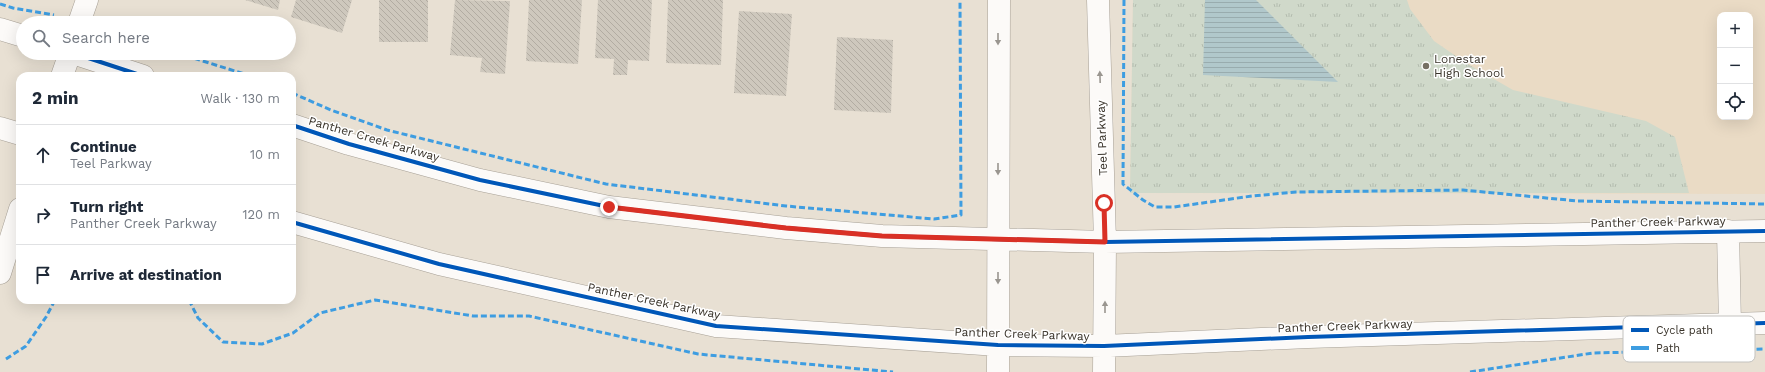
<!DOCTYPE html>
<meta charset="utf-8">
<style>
body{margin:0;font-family:"Work Sans",sans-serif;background:#f6f6f7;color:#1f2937}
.controls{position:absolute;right:12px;top:12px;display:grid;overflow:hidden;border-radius:8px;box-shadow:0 4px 16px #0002}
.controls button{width:36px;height:36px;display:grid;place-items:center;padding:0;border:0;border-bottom:1px solid #e0e1e3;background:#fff;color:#1f2937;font:20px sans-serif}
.stop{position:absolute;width:12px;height:12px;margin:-9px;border:3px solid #d93025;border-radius:50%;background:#fff}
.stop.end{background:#d93025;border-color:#fff;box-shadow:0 1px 4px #0008}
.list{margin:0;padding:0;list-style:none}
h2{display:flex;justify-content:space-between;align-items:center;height:52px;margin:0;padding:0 16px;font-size:17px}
h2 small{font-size:13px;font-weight:400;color:#747a83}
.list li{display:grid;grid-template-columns:26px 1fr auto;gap:12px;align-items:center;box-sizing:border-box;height:60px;padding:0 16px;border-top:1px solid #e0e1e3}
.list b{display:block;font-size:15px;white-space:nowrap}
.list p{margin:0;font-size:13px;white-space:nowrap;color:#747a83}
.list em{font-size:13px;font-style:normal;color:#747a83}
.icon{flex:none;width:22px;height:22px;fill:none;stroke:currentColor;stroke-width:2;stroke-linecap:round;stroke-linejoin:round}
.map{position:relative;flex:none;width:1765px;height:372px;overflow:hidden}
.search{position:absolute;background:#fff;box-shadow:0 4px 16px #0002;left:16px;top:16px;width:280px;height:44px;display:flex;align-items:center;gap:10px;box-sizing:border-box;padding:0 14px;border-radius:22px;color:#747a83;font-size:15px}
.panel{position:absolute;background:#fff;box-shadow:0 4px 16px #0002;left:16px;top:72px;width:280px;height:232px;border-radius:12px}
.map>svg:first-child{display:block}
.built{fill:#eadbc5;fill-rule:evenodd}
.grass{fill:url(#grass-tufts)}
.water{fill:url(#water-rules)}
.building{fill:url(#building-back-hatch)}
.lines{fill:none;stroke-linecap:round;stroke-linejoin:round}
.street-casing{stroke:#a7a096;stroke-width:23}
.secondary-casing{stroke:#a7a096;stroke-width:23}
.street{stroke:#fcfaf8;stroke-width:22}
.secondary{stroke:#fcfaf8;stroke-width:22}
.quiet{stroke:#3e9de1;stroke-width:3;stroke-dasharray:6 3;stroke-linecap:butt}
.cycleway-casing{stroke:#fff;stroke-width:6}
.cycleway{stroke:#0057b8;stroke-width:4}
.oneway{fill:#9a9690}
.route{stroke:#d93025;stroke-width:5}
.poi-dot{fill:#766f64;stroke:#fff;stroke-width:1.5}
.labels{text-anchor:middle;stroke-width:3;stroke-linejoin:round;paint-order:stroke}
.poi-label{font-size:12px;fill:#383229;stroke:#fff;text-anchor:start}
.street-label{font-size:12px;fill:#383229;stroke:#fff}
.key{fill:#fff;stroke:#c3c2bf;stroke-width:1}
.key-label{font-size:11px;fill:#383229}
</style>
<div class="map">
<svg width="1765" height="372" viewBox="0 0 1765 372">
<defs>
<pattern id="grass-tufts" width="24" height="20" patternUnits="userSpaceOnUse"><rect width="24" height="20" fill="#d0d9ca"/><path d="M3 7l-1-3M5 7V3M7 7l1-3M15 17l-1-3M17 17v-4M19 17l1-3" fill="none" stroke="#b3bbae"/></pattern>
<pattern id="water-rules" width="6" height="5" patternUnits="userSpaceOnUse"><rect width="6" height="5" fill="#b1c8cb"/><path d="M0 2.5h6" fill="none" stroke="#99acae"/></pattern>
<pattern id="building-back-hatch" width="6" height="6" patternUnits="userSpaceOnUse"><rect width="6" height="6" fill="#cec8bd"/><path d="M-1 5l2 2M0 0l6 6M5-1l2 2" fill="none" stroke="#b2aca2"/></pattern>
</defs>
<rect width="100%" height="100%" fill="#e8e0d3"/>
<path class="built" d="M1133 0H1765V194L1130 193ZM1720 15H1750V117H1720Z"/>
<path class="grass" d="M1133 0H1407L1410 9 1434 41 1466 63 1513 90 1646 121 1675 137 1689 193H1130Z"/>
<path class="water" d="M1205 0H1256L1338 82 1203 75Z"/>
<path class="building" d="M245 0H280L278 10Z
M296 0H352L342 33 291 17Z
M379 0H428V42H379Z
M455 0 510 1 505 74 480 72 482 58 450 55Z
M529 0H582L578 64 526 61Z
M598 0H652L649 61 628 60 627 75H613L614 59 595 58Z
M668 0H723L721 65 666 63Z
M739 11 792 14 786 96 734 93Z
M837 37 893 40 891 113 834 110Z"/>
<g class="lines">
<defs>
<path id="street" d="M79 23 87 0
M62 76 70 53
M0 273 20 209"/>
<path id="secondary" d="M1098 0 1105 242 1104 372
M0 29 23 36
M73 53 143 76
M292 125 349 144 480 180 609 207 786 228 882 236 1105 242 1765 231
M0 128 20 134
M292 222 439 264 716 326 998 345 1104 346 1308 337 1765 323
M1728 231 1730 325
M998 372 999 0"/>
</defs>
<use href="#street" class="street-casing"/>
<use href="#secondary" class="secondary-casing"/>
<use href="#street" class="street"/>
<use href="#secondary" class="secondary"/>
<path class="quiet" d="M1124 0 1123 184 1143 200 1155 207H1174L1252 196 1296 192 1463 190 1578 201 1765 204
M0 4 13 8 54 15
M177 53 251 76
M292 93 331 110 387 130 606 184 786 206 934 219 961 215 960 0
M189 300 198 318 223 342 262 344 293 333 320 313 375 300 473 316H529L698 354 893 372
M6 359 26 346 46 317 55 300
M1470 372 1593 353 1765 349"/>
<defs>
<path id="cycleway" d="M73 53 143 76
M292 125 349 144 480 180 609 207 786 228 882 236 1105 242 1765 231
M292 222 439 264 716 326 998 345 1104 346 1308 337 1765 323"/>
</defs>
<use href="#cycleway" class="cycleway-casing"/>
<use href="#cycleway" class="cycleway"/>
</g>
<defs><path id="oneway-solid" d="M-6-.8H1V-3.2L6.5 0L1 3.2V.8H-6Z"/></defs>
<g class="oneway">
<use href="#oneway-solid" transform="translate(998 39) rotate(90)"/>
<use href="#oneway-solid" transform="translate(1100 77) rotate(-92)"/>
<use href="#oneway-solid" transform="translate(998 169) rotate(90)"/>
<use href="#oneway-solid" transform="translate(998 278) rotate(90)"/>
<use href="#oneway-solid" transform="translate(1105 307) rotate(-90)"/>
</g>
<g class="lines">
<path class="route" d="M609 207 786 228 882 236 1105 242 1104 203"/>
</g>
<circle class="poi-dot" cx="1426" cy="66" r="4"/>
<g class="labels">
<g class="poi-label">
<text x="1434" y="63">Lonestar<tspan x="1434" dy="14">High School</tspan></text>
</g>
<g class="street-label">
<text transform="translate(1102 138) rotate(-92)" y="4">Teel Parkway</text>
<text transform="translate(374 139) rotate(16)" y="4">Panther Creek Parkway</text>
<text transform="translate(1658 222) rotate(-1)" y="4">Panther Creek Parkway</text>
<text transform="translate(654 301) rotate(12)" y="4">Panther Creek Parkway</text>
<text transform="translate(1345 326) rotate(-2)" y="4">Panther Creek Parkway</text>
<text transform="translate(1022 334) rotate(2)" y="4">Panther Creek Parkway</text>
</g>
</g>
<rect x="1623" y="316" width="132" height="46" rx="6" class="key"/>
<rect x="1631" y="328" width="18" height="4" fill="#0057b8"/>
<rect x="1631" y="346" width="18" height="4" fill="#3e9de1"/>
<g class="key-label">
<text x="1656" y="334">Cycle path</text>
<text x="1656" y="352">Path</text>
</g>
</svg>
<div class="controls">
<button>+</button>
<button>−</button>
<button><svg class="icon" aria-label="locate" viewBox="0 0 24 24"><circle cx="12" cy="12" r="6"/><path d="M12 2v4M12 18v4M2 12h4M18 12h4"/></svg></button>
</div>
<div class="stop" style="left:1104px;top:203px"></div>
<div class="stop end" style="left:609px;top:207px"></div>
<div class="search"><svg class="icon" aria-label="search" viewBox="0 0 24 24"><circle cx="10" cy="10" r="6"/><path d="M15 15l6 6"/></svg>Search here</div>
<section class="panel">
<h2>2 min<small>Walk · 130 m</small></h2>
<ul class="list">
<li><svg class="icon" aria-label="ahead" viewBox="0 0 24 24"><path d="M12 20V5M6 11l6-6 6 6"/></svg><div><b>Continue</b><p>Teel Parkway</p></div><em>10 m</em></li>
<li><svg class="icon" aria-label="right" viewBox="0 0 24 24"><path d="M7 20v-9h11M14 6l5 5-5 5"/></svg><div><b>Turn right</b><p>Panther Creek Parkway</p></div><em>120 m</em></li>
<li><svg class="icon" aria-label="arrive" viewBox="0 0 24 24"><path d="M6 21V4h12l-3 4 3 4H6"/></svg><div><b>Arrive at destination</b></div></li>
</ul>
</section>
</div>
